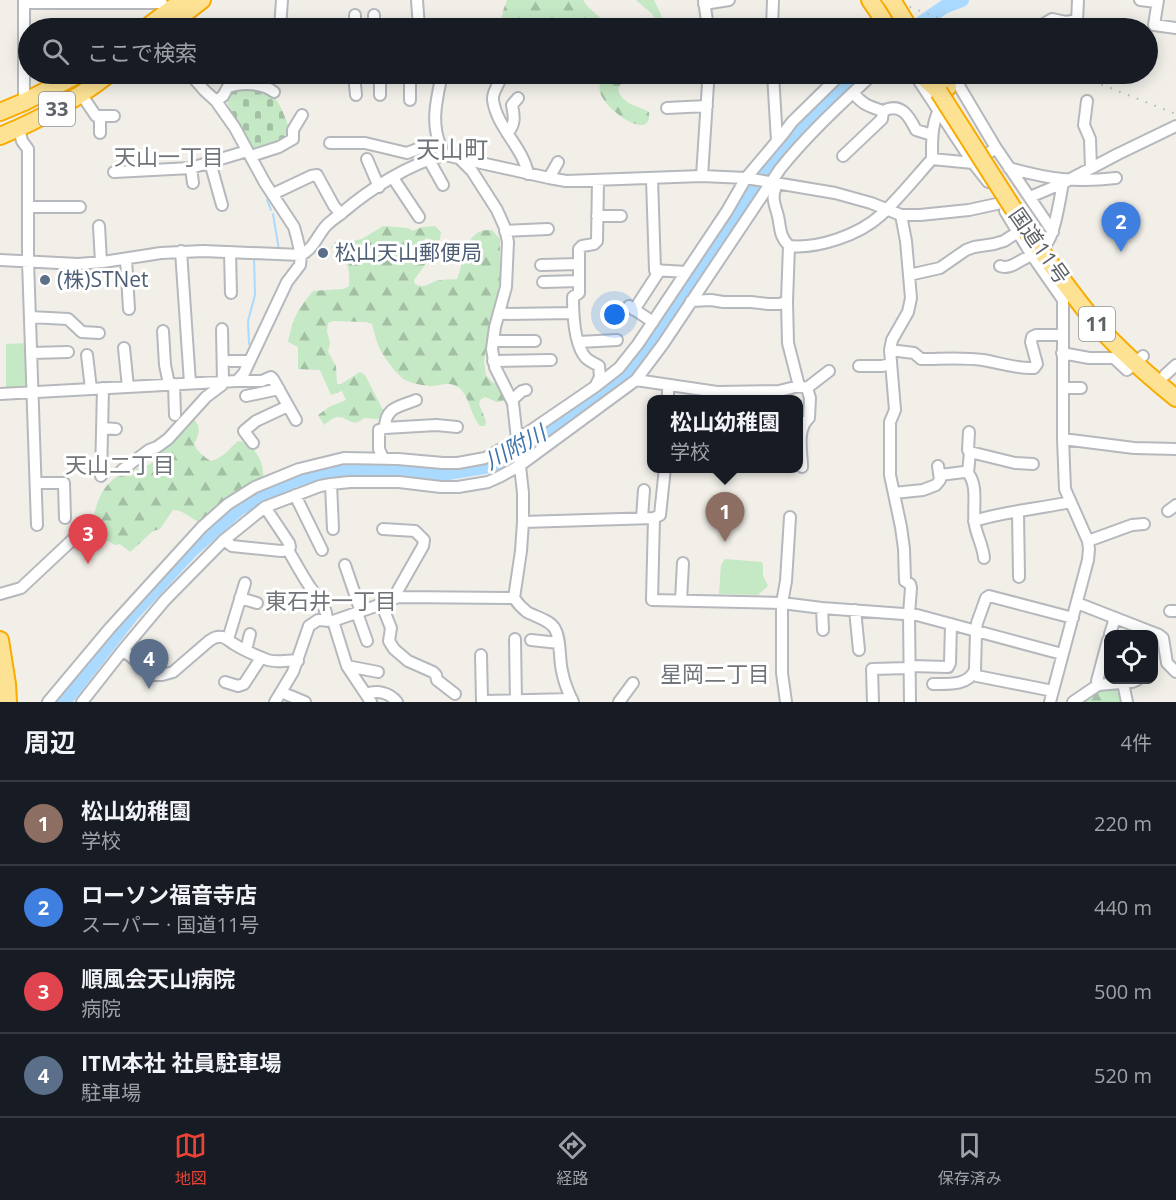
<!DOCTYPE html>
<html lang="ja">
<meta charset="utf-8">
<style>
body{margin:0;font-family:"Open Sans","Noto Sans JP",sans-serif;background:#242831;color:#f1f3f6}
.controls{position:absolute;right:18px;bottom:18px;display:grid;overflow:hidden;border-radius:12px;box-shadow:0 3px 15px #0003}
.controls button{width:54px;height:54px;display:grid;place-items:center;padding:0;border:0;border-bottom:2px solid #363941;background:#171b24;color:#f1f3f6;font:30px sans-serif}
.you{position:absolute;left:615px;top:315px;width:21px;height:21px;margin:-15px;border:4px solid #fff;border-radius:50%;background:#1a73e8;box-shadow:0 0 0 9px #1a73e833}
.badge{display:grid;place-items:center;width:39px;height:39px;border-radius:50%;background:#ea4335;color:#fff;font-size:20px;font-weight:700}
.pin{position:absolute;translate:-50% -50px;filter:drop-shadow(0 2px 3px #0008)}
.pin::after{content:'';position:absolute;top:32px;width:21px;height:18px;background:inherit;clip-path:polygon(0 0,100% 0,50% 100%)}
.popup{position:absolute;left:647px;top:395px;width:156px;height:78px;box-sizing:border-box;display:grid;place-content:center;border-radius:12px;background:#171b24;filter:drop-shadow(0 2px 4px #0005);font-size:20px;white-space:nowrap;color:#9ea1a6}
.popup b{font-size:22px;color:#f1f3f6}
.popup::after{content:'';position:absolute;left:50%;top:100%;margin-left:-12px;border:12px solid transparent;border-top-color:#171b24}
.list{margin:0;padding:0;list-style:none}
h2{display:flex;justify-content:space-between;align-items:center;height:78px;margin:0;padding:0 24px;font-size:26px}
h2 small{font-size:20px;font-weight:400;color:#9ea1a6}
.list li{display:grid;grid-template-columns:39px 1fr auto;gap:18px;align-items:center;box-sizing:border-box;height:84px;padding:0 24px;border-top:2px solid #363941}
.list b{display:block;font-size:22px;white-space:nowrap}
.list p{margin:0;font-size:20px;white-space:nowrap;color:#9ea1a6}
.list em{font-size:20px;font-style:normal;color:#9ea1a6}
.icon{flex:none;width:33px;height:33px;fill:none;stroke:currentColor;stroke-width:2;stroke-linecap:round;stroke-linejoin:round}
.map{position:relative;flex:none;width:1176px;height:702px;overflow:hidden}
.search{position:absolute;background:#171b24;box-shadow:0 3px 15px #0003;left:18px;right:18px;top:18px;height:66px;display:flex;align-items:center;gap:15px;box-sizing:border-box;padding:0 21px;border-radius:33px;color:#9ea1a6;font-size:22px}
.sheet{height:414px;background:#171b24}
nav{display:flex;justify-content:space-around;align-items:center;box-sizing:border-box;height:84px;border-top:2px solid #363941;background:#171b24;font-size:16px;color:#9ea1a6}
nav a{display:grid;justify-items:center;gap:3px}
nav .on{color:#ea4335}
.map>svg:first-child{display:block}
.forest{fill:url(#forest-firs)}
.cemetery{fill:url(#cemetery-stones)}
.garden{fill:#c5e8c5}
.lines{fill:none;stroke-linecap:round;stroke-linejoin:round}
.stream{stroke:#aadaff;stroke-width:2}
.river{stroke:#aadaff;stroke-width:14}
.minor-casing{stroke:#b5b8bc;stroke-width:14}
.highway-casing{stroke:#f9ab00;stroke-width:20}
.minor{stroke:#fff;stroke-width:10}
.highway{stroke:#fde293;stroke-width:16}
.rail{stroke:#b6b7b8;stroke-width:2;stroke-dasharray:1.5 8;stroke-linecap:butt}
.highway-bridge-casing{stroke:#f9ab00;stroke-width:20;stroke-linecap:butt}
.highway-bridge{stroke:#fde293;stroke-width:16}
.service-dot{fill:#5c6f8a;stroke:#fff;stroke-width:2}
.labels{text-anchor:middle;stroke-width:6;stroke-linejoin:round;paint-order:stroke}
.shield{fill:#fff;stroke:#8f9295;stroke-width:1.5}
.shield-label{font-size:20px;font-weight:bold;fill:#5f6368}
.street-label{font-size:21px;fill:#5f6368;stroke:#fff}
.service-label{font-size:21px;fill:#4e5e75;stroke:#fff;text-anchor:start}
.neighbourhood-label{font-size:22px;fill:#70757a;stroke:#fff}
.water-label{font-size:22px;font-style:italic;fill:#4174aa;stroke:#fff}
.quarter-label{font-size:24px;fill:#70757a;stroke:#fff}
</style>
<div class="map">
<svg width="1176" height="702" viewBox="0 0 1176 702">
<defs>
<pattern id="forest-firs" width="22" height="20" patternUnits="userSpaceOnUse" patternTransform="scale(1.5)"><rect width="22" height="20" fill="#c5e8c5"/><path d="M5 1l3.5 6h-7zM16 11l3.5 6h-7z" fill="#a3c0a4"/></pattern>
<pattern id="cemetery-stones" width="16" height="16" patternUnits="userSpaceOnUse" patternTransform="scale(1.5)"><rect width="16" height="16" fill="#c5e8c5"/><path d="M2 7V4a2 2 0 0 1 4 0v3zM10 15v-3a2 2 0 0 1 4 0v3z" fill="#a3c0a4"/></pattern>
</defs>
<rect width="100%" height="100%" fill="#f1efe8"/>
<path class="forest" d="M507 0H583L588 7 612 28H500L503 11Z
M636 0H654L667 28H661L652 14Z
M601 74H663L658 77C655 76 653 75 649 75 639 74 610 81 621 96 628 106 640 106 649 112 652 144 604 109 600 92 598 86 602 80 601 74Z
M383 226 408 228 413 231 422 227 435 226 441 232 440 239 437 244H433L430 240 427 238 422 241 421 247 427 256V262L414 280 415 284C427 290 429 281 441 280 446 279 451 280 457 279 463 265 465 235 482 231 482 230 491 230 492 230L500 239V278L497 297 490 319 484 362 486 375 492 382 498 384 505 398 503 401 497 402 485 397 480 400 479 404 486 421 485 426H480C470 415 469 392 456 386 447 381 438 387 428 386 421 385 411 383 405 380 396 374 383 356 379 347 376 340 374 331 372 324L366 322 333 321 328 323 327 331 330 343 328 352 336 366 337 384H341L360 372 365 375 384 412V418L377 419 364 418C352 429 348 416 337 417 332 418 328 422 324 425L318 415 329 407 346 400 342 391 331 395 320 370 298 369V347L288 342C294 317 296 311 313 291L343 289 349 286C350 265 348 261 331 247L337 240 343 243 362 239Z
M193 419C202 426 199 435 194 444 197 451 204 457 211 461 223 458 229 449 238 441 254 442 265 464 263 478L204 523C192 522 185 509 173 510L160 529 153 531 130 552 120 544 115 545 100 537 94 542 86 534C99 513 92 496 116 477 128 468 145 470 154 461 158 457 159 450 164 446 170 440 178 440 181 432L186 430 187 427 186 423Z
M1102 690 1116 691 1120 695 1121 702H1082L1094 694Z"/>
<path class="cemetery" d="M236 88C262 90 274 88 284 115 288 126 290 125 291 137L278 144 251 151 236 124 226 99 227 94Z"/>
<path class="garden" d="M27 343 28 389H6V344Z
M725 559 762 562 763 565V576L768 586 758 595 719 594 721 565Z"/>
<g class="lines">
<path class="stream" d="M267 200 271 210
M273 214 279 250
M249 344 248 321 255 295 254 258"/>
<path class="river" d="M914 28 944 7 962 0
M64 702 132 615 192 550 240 508 293 481 349 469 436 475 490 466 532 441 625 381 762 175 809 118 858 74"/>
<defs>
<path id="minor" d="M24 0V102
M417 0 419 28
M704 0 708 28
M1140 0 1157 2
M1158 0 1154 25 1176 28
M24 3H162
M704 4 729 0
M355 15V28
M374 15V28
M1077 22 1078 0
M280 28 282 0
M772 28 773 0
M1037 28 1052 19 1066 22 1072 21 1085 25 1124 28
M354 74 356 95
M380 74V95
M410 74V100
M501 74C501 84 492 90 493 100 497 128 523 147 528 174
M773 74 777 141
M952 74 996 148 1053 232
M919 81 973 163 988 182
M81 94 96 116H114
M216 101 223 96 228 87C241 82 263 83 274 92
M1087 101 1084 125 1090 139 1091 168
M667 108 707 106
M883 111C901 102 909 116 916 130L932 135
M100 116V133
M19 128 22 141 28 149V261L37 525
M507 133C516 125 514 115 512 105L518 98
M330 143H365L407 153 438 141
M441 147C430 123 437 98 442 74
M251 156 279 147 293 139V130L302 115
M843 156 882 119 883 111C868 106 865 106 853 93
M367 159 379 187
M460 159 472 171 497 210 505 228 508 242 506 287 495 327 492 349 495 367 513 403 523 493V522L521 551 514 598C518 604 522 608 527 612 536 617 550 620 555 629 561 639 559 659 562 671 564 682 568 692 573 702
M932 159C932 141 931 121 942 105
M429 160 443 185
M210 162 222 205
M191 168 193 183
M1009 168C1049 179 1075 183 1116 178
M114 172 191 168 247 151
M702 176 708 84 710 74
M393 178 419 217
M549 178 558 162
M652 179 655 270 686 272
M777 183C771 199 774 201 778 216 781 230 779 235 789 246 818 249 859 235 881 215 899 198 915 178 932 159L973 163 996 148
M273 194 311 176 317 175 334 206 341 214
M1030 197 1063 183
M28 207H80
M1005 211 1031 254 1063 300V439L1065 489 1088 541 1089 549 1088 560 1050 702
M901 215 906 241 911 298 908 312 892 340 890 350 895 410 890 422V475L901 527 904 549 905 581 910 584 911 588 909 614 910 702
M597 216H621
M99 226 101 262
M505 231 548 229
M789 246 787 301 788 343 799 386 807 388 810 398 809 418C796 429 802 452 802 467
M181 251 190 383
M230 252 231 293
M126 259 129 309
M0 260 78 264 103 262 161 253 203 251 301 255C313 249 317 237 325 227 330 221 337 217 343 212 370 189 410 163 445 155L549 178 566 181 702 176 746 178 835 193 871 203 901 215H920L969 210 1001 203
M541 265 579 264
M1000 266C1008 269 1015 264 1022 260 1030 256 1040 250 1046 244 1055 235 1060 197 1063 183L1118 154 1176 126
M909 275 940 268 966 250 974 247 994 244 1004 241 1018 232
M543 282 579 281
M691 301 711 300 723 302H751L768 304H780L787 301
M629 306 653 322
M634 310 660 270
M499 314 573 313
M30 317 68 319 82 332 99 333
M163 331 165 365 169 384
M493 341H535
M579 342 617 340
M124 348 128 387
M890 350 914 353 921 359C941 359 962 357 983 360 1000 363 1017 369 1034 368L1037 364 1031 342 1032 337 1036 335H1062
M31 353 68 352
M1062 353 1089 358H1114L1127 370 1143 356
M87 355 91 389
M230 361H249
M493 361 551 360
M859 366H882L891 364
M1165 375 1176 365
M636 380 717 392 779 391 799 386
M237 381H262L271 377 273 379 296 420
M174 384 175 415
M596 385 600 377 599 366C595 363 590 362 586 358 574 345 573 314 573 297L579 293V249L582 246 594 244 597 241 598 180
M668 385V400
M807 388 829 371
M1063 388H1081
M0 394 237 381 244 373 287 282 300 265 301 255 297 238 294 227 265 183 235 128 216 101 204 90 190 74
M246 396 279 389
M512 400 522 391 526 390
M102 428 116 429
M385 428C385 407 399 407 416 400
M1063 439 1134 448 1176 449
M253 443 244 431 256 421 288 406
M970 452 1015 463 1033 464
M383 458 379 449V430L385 428 436 425 457 427
M122 470 149 450 157 447 168 439 206 397 222 385 223 382 222 329
M968 473 970 452 968 450 969 432
M940 475 964 472 968 473C979 487 972 508 975 525 977 536 983 546 984 558
M101 476 103 388
M37 483H64L65 518
M331 484 333 529
M894 493 923 490 936 485 940 480 938 466
M295 495 322 550
M265 507 289 543 290 547 288 550
M1168 511 1176 505
M1018 512 1019 577
M642 518 644 490
M654 518 660 515 665 468
M974 521C1005 511 1039 509 1070 502
M523 522 654 518 652 600 782 603 822 608 917 615 1062 654
M383 529 415 531 424 540 423 546 398 590V597
M224 540 232 546 281 551 288 550C295 562 302 575 310 587 318 598 327 606 327 621
M1088 541 1132 525 1144 524
M345 565 361 612
M0 594 21 588 85 528
M240 598 257 603
M681 600 683 563
M381 603 391 628 389 641 394 649 408 661 433 672 436 675 437 680 455 694
M1077 603 1159 635 1163 638 1167 663 1176 672
M822 608 823 630
M855 610 859 650
M1170 611H1176
M357 613 367 641
M333 621 347 666 371 702
M1110 634 1115 618
M228 639 245 583
M515 639 516 702
M531 640 559 643
M123 650 153 675H162L173 672 209 641C213 638 217 636 222 637 227 638 230 642 234 644 243 650 255 655 265 659 276 664 286 659 298 661
M246 650 250 634
M481 655 482 701 572 699
M347 666 378 672
M910 666 948 667 950 663 951 624
M974 674 977 676 1053 691
M225 682 238 686 244 684 261 658
M1123 683 1127 702
M933 684C948 684 968 686 975 670L976 631 977 623 986 598 989 596 1073 618
M1098 685 1097 681 1108 640
M281 692 305 702
M366 694C377 690 389 692 397 702
M48 702 110 628 202 527 228 504 255 487 299 469 344 458 398 459 443 463H458L485 458 517 440 596 386 619 368 638 344 727 211 746 178 783 134 792 122 841 74
M82 702 123 650 165 600 224 540 265 507 320 486 331 484 350 482H399L441 487H458L488 482 499 477 519 466 636 380 663 344 780 169C808 134 841 104 873 74
M275 702 293 672 309 626 318 620 333 621 376 606 398 597 514 598
M619 702 633 683
M786 702 782 673V603L786 581 790 517
M873 702 872 669 910 668
M1073 702 1098 685 1132 682 1137 680"/>
<path id="highway" d="M870 0 889 28
M146 28 183 0
M166 28 202 0
M920 74 939 92
M938 74 948 87
M0 112 24 102 79 74
M0 136C39 120 76 100 109 74
M1032 238C1054 269 1076 300 1100 328 1123 354 1149 376 1176 398
M0 640 7 684 8 702"/>
</defs>
<use href="#minor" class="minor-casing"/>
<use href="#highway" class="highway-casing"/>
<use href="#minor" class="minor"/>
<use href="#highway" class="highway"/>
<path class="rail" d="M892 0 964 28
M1075 74 1176 114"/>
<defs>
<path id="highway-bridge" d="M892 0 909 28
M939 92 1032 238"/>
</defs>
<use href="#highway-bridge" class="highway-bridge-casing"/>
<use href="#highway-bridge" class="highway-bridge"/>
</g>
<g class="service-dot">
<circle cx="323" cy="253" r="6"/>
<circle cx="45" cy="280" r="6"/>
</g>
<g class="labels">
<g class="shield">
<rect x="39" y="92" width="36" height="34" rx="4.5"/>
<rect x="1079" y="307" width="36" height="34" rx="4.5"/>
</g>
<g class="shield-label">
<text x="57" y="116">33</text>
<text x="1097" y="331">11</text>
</g>
<g class="street-label">
<text transform="translate(1039 246) rotate(55)" y="7">国道11号</text>
</g>
<g class="service-label">
<text x="335" y="260">松山天山郵便局</text>
<text x="57" y="287">(株)STNet</text>
</g>
<g class="neighbourhood-label">
<text x="169" y="165">天山一丁目</text>
<text x="120" y="473">天山二丁目</text>
<text x="331" y="609">東石井一丁目</text>
<text x="715" y="682">星岡二丁目</text>
</g>
<g class="water-label">
<text transform="translate(515 447) rotate(-29)" y="8">川附川</text>
</g>
<g class="quarter-label">
<text x="452" y="158">天山町</text>
</g>
</g>
</svg>
<div class="controls">
<button><svg class="icon" aria-label="locate" viewBox="0 0 24 24"><circle cx="12" cy="12" r="6"/><path d="M12 2v4M12 18v4M2 12h4M18 12h4"/></svg></button>
</div>
<div class="you"></div>
<div class="pin badge" style="left:725px;top:542px;background:#8d6e63">1</div>
<div class="popup"><b>松山幼稚園</b>学校</div>
<div class="pin badge" style="left:1121px;top:252px;background:#3f7fe0">2</div>
<div class="pin badge" style="left:88px;top:564px;background:#e0444e">3</div>
<div class="pin badge" style="left:149px;top:689px;background:#5c6f8a">4</div>
<div class="search"><svg class="icon" aria-label="search" viewBox="0 0 24 24"><circle cx="10" cy="10" r="6"/><path d="M15 15l6 6"/></svg>ここで検索</div>
</div>
<section class="sheet">
<h2>周辺<small>4件</small></h2>
<ul class="list">
<li><span class="badge" style="background:#8d6e63">1</span><div><b>松山幼稚園</b><p>学校</p></div><em>220 m</em></li>
<li><span class="badge" style="background:#3f7fe0">2</span><div><b>ローソン福音寺店</b><p>スーパー · 国道11号</p></div><em>440 m</em></li>
<li><span class="badge" style="background:#e0444e">3</span><div><b>順風会天山病院</b><p>病院</p></div><em>500 m</em></li>
<li><span class="badge" style="background:#5c6f8a">4</span><div><b>ITM本社 社員駐車場</b><p>駐車場</p></div><em>520 m</em></li>
</ul>
</section>
<nav>
<a class="on"><svg class="icon" aria-label="map" viewBox="0 0 24 24"><path d="M3 6l6-2 6 2 6-2v14l-6 2-6-2-6 2zM9 4v14M15 6v14"/></svg>地図</a>
<a><svg class="icon" aria-label="directions" viewBox="0 0 24 24"><path d="M12 3l9 9-9 9-9-9zM9 14v-3h6M13 9l2 2-2 2"/></svg>経路</a>
<a><svg class="icon" aria-label="saved" viewBox="0 0 24 24"><path d="M7 4h10v16l-5-4-5 4z"/></svg>保存済み</a>
</nav>
